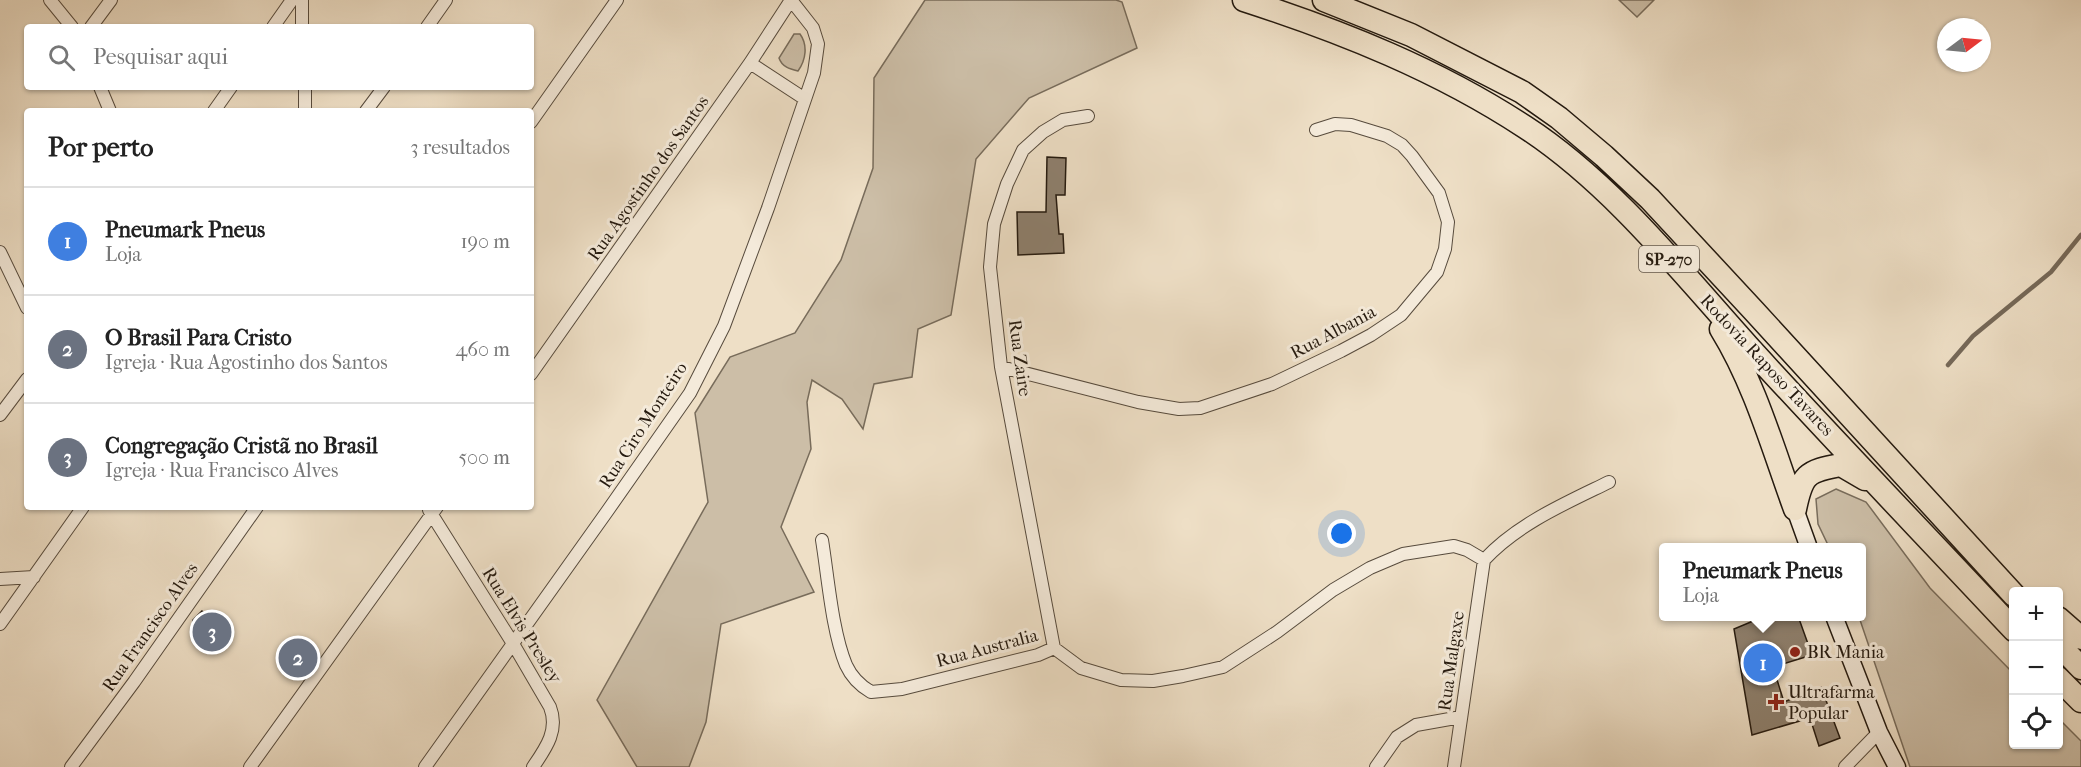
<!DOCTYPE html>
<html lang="pt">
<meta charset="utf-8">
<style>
body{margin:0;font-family:"IM FELL French Canon",serif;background:#f6f6f6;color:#222}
.controls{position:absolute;right:18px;bottom:18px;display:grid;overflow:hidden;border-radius:6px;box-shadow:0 2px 4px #0004}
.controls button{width:54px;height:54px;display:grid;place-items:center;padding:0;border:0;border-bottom:2px solid #e0e0e0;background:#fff;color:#222;font:30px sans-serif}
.compass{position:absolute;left:1937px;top:18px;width:54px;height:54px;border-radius:50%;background:#fff;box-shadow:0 2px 4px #0004;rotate:74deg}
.you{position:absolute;left:1342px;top:534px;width:21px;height:21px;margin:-15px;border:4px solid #fff;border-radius:50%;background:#1a73e8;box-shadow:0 0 0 9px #1a73e833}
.badge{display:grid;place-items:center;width:39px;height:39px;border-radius:50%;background:#8f2418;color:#fff;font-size:20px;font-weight:700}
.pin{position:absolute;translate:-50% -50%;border:3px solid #fff;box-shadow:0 2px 6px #0006}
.popup{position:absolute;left:1659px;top:543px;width:207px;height:78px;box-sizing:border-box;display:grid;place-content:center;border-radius:6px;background:#fff;filter:drop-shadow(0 2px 4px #0005);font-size:20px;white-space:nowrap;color:#767676}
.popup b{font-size:22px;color:#222}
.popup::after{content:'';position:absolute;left:50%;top:100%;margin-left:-12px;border:12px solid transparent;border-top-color:#fff}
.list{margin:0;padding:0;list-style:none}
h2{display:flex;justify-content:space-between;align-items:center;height:78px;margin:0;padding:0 24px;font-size:26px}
h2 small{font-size:20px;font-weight:400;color:#767676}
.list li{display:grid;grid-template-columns:39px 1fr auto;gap:18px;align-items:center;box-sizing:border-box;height:108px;padding:0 24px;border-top:2px solid #e0e0e0}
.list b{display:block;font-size:22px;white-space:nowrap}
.list p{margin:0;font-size:20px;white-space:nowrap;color:#767676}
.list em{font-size:20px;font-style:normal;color:#767676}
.icon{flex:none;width:33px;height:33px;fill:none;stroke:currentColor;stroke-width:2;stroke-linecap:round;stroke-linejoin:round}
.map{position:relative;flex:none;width:2081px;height:767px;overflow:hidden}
.search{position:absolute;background:#fff;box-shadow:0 2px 4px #0004;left:24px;top:24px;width:510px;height:66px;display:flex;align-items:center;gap:15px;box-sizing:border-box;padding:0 21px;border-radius:6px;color:#767676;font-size:22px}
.panel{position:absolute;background:#fff;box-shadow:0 2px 4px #0004;left:24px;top:108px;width:510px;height:402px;border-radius:6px}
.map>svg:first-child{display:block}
.green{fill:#ccbea7;stroke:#786c5b;stroke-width:1.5}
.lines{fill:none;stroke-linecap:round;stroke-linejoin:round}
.stream{stroke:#756858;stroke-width:4.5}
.building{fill:#8e806e;stroke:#251a0f;stroke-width:1.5}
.minor-casing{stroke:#574b3d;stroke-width:14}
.secondary-casing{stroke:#251a0f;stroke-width:19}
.motorway-casing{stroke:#251a0f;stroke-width:25}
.minor{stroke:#f4eada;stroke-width:12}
.secondary{stroke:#f4eada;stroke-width:16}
.motorway{stroke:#eedfc6;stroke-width:22}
.poi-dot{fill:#8f2418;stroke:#f4eada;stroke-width:2}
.labels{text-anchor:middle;stroke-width:6;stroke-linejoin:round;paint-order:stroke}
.shield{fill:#f4eada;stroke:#63584c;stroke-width:1.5}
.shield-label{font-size:16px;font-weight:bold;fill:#251a0f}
.street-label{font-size:18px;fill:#251a0f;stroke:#f4eada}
.poi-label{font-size:18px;fill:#251a0f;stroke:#f4eada;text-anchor:start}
</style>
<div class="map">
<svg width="2081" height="767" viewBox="0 0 2081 767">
<rect width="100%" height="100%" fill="#eedfc6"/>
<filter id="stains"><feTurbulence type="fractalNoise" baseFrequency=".00333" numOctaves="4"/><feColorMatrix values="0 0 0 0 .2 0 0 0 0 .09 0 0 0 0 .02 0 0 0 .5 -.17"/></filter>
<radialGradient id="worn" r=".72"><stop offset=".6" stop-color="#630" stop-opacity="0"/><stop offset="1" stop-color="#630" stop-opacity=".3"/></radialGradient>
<path class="green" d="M925 0H1116L1122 2 1137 48 1029 98 976 159 951 315 918 329 912 377 874 384 863 429 842 399 812 380 807 402 811 449 781 527 814 592 721 624 706 722 689 767H637L597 700 708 502 695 413 730 357 795 333 841 260 873 168 874 78Z
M1619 0H1654L1637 17Z
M794 34H800C808 45 806 60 798 71 790 69 782 67 779 58Z
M1836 489 1866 502 1930 588 2013 673 2014 744H2058L2059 719 2081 741V767H1910L1859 617 1862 616V548L1829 547 1818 524 1816 499Z"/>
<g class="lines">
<path class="stream" d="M1948 365 1973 336 2051 272 2081 235"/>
</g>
<path class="building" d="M1047 157 1066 158 1065 195H1056L1059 234H1063L1064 253 1018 255 1017 212H1046Z
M202 611 233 634 225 643 222 650 192 630 193 620Z
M1765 616H1798L1812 655 1773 667 1784 702 1821 687 1840 738 1819 746 1810 718 1752 735 1734 629Z"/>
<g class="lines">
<defs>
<path id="minor" d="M50 0 72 27
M302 0V27
M91 27 111 0
M273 27 292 0
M427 27 446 0
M750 63 805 99
M100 87 110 111
M305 87V111
M214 111 231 87
M366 111 384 87
M531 122 617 0
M0 252 27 308
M1001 367 1138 402 1179 409 1200 408 1272 384 1341 351 1371 335 1401 315 1437 272 1445 249 1448 222 1439 193 1412 156 1402 145 1387 136 1351 125 1335 124 1316 130
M531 374 750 63 791 0
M0 415 27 379
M429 510 512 642 550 707C559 730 546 748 533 767
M822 540C828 577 832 631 846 665 851 676 859 685 871 692L902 689 1038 655 1054 648 1081 668 1121 680 1153 681 1183 676 1223 667 1277 632 1333 590 1370 568 1403 554 1454 546 1467 550 1484 560
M1484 560C1517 524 1566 503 1609 482
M0 579 34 577
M0 624 83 507
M1054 648 1001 367 990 267 994 224 1007 184 1023 150 1043 132 1063 120 1088 116
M71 767 134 682 257 507
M250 767 437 507
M425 767 606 513 690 393 724 326 768 208 814 73 818 44 813 28 791 0
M1376 767 1397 737 1416 725 1461 717
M1454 767 1484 560
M1845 767 1879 732"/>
<path id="secondary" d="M1795 509 1809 548
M1834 616 1879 732 1897 767"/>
<path id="motorway" d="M1244 0C1343 32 1438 70 1525 127 1613 184 1686 278 1756 355 1841 448 1928 538 2014 630
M1324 0 1411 35 1522 92 1559 118 1604 156 1650 199 1754 311 2014 595
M1721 329C1755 384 1773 449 1795 509
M1795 509C1802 475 1806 471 1841 465L1865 479
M2058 618 2081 638
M2058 644 2081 668
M2058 678 2081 701"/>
</defs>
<use href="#minor" class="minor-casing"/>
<use href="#secondary" class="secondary-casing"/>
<use href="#motorway" class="motorway-casing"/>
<use href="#minor" class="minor"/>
<use href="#secondary" class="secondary"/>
<use href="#motorway" class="motorway"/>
</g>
<g class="poi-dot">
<circle cx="1795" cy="652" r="6"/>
<path d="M1773 693h6v6h6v6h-6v6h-6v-6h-6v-6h6z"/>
</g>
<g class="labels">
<rect class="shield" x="1639" y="246" width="60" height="26" rx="4.5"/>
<g class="shield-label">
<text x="1669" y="265">SP-270</text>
</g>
<g class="street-label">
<text transform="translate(648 178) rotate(-55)" y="6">Rua Agostinho dos Santos</text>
<text transform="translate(1333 332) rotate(-28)" y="6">Rua Albania</text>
<text transform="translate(1020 358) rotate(82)" y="6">Rua Zaire</text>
<text transform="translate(1767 365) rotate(47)" y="6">Rodovia Raposo Tavares</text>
<text transform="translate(643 425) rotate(-57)" y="6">Rua Ciro Monteiro</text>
<text transform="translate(522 625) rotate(58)" y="6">Rua Elvis Presley</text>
<text transform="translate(150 627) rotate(-55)" y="6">Rua Francisco Alves</text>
<text transform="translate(987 648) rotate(-15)" y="6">Rua Australia</text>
<text transform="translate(1451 661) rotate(-82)" y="6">Rua Malgaxe</text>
</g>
<g class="poi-label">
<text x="1807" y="658">BR Mania</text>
<text x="1788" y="698">Ultrafarma<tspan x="1788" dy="21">Popular</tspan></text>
</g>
</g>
<rect width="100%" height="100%" filter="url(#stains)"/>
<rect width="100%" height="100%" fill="url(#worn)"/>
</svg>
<div class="controls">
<button>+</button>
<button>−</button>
<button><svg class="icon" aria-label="locate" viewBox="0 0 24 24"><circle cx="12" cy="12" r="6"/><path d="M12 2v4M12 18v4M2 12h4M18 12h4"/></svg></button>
</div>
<svg class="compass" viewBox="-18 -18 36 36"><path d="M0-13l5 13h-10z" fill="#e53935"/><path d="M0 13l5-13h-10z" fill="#767676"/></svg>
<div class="you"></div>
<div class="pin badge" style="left:1763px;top:663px;background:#3f7fe0">1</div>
<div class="popup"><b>Pneumark Pneus</b>Loja</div>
<div class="pin badge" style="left:298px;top:658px;background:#6b7280">2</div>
<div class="pin badge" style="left:212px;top:632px;background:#6b7280">3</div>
<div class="search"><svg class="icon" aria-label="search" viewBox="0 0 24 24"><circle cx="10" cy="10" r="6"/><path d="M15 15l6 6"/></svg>Pesquisar aqui</div>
<section class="panel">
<h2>Por perto<small>3 resultados</small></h2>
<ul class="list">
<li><span class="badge" style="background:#3f7fe0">1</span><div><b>Pneumark Pneus</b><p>Loja</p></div><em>190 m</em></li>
<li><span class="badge" style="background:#6b7280">2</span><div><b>O Brasil Para Cristo</b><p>Igreja · Rua Agostinho dos Santos</p></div><em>460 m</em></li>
<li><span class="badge" style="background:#6b7280">3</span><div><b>Congregação Cristã no Brasil</b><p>Igreja · Rua Francisco Alves</p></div><em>500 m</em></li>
</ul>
</section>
</div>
